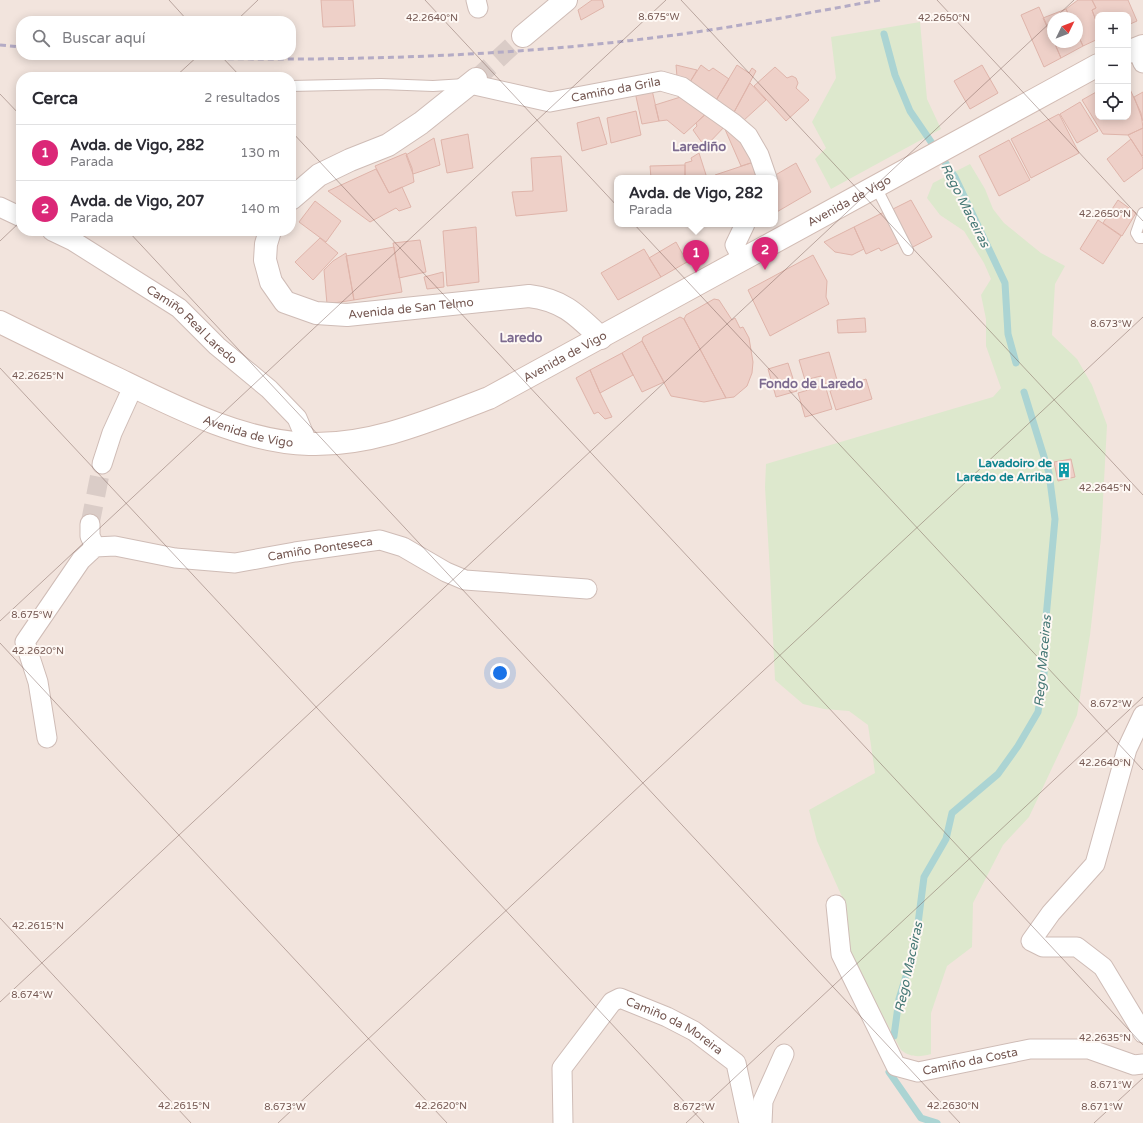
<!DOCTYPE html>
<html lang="es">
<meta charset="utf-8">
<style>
body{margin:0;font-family:"Varela Round",sans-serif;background:#f7f7f7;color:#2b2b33}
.controls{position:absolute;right:12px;top:12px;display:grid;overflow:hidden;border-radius:8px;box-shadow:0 2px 10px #0003}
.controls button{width:36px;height:36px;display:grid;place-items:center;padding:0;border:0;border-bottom:1px solid #e1e1e2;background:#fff;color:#2b2b33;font:20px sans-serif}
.compass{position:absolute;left:1047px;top:12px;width:36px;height:36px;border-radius:50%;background:#fff;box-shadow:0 2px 10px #0003;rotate:47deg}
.you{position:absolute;left:500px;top:673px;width:14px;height:14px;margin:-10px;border:3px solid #fff;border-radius:50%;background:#1a73e8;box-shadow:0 0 0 6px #1a73e833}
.badge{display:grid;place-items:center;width:26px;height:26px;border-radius:50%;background:#db2777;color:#fff;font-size:13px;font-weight:700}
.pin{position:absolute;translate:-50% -33px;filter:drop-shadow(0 1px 2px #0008)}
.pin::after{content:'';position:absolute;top:21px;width:14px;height:12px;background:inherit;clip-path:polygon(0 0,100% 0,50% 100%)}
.popup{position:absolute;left:614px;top:175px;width:164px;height:52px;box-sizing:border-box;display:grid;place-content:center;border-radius:8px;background:#fff;filter:drop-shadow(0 1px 3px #0005);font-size:13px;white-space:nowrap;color:#7c7c81}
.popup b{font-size:15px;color:#2b2b33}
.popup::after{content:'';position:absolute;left:50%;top:100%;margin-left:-8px;border:8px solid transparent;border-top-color:#fff}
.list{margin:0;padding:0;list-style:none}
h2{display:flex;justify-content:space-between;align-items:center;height:52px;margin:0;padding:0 16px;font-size:17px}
h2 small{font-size:13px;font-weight:400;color:#7c7c81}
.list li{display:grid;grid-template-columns:26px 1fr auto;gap:12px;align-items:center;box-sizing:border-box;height:56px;padding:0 16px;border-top:1px solid #e1e1e2}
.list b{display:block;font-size:15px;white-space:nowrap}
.list p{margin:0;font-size:13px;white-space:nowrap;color:#7c7c81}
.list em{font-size:13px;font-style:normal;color:#7c7c81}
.icon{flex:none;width:22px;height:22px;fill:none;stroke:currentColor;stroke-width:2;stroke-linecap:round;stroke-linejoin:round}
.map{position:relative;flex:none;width:1143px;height:1123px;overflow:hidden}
.search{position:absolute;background:#fff;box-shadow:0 2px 10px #0003;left:16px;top:16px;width:280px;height:44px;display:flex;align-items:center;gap:10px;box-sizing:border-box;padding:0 14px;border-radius:16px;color:#7c7c81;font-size:15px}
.panel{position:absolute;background:#fff;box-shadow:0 2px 10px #0003;left:16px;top:72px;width:280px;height:164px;border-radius:16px}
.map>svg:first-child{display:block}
.residential{fill:#f2e4dd;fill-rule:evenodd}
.green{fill:#dde8cd}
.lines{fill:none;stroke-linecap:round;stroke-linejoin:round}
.stream{stroke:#abd4d3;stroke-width:7}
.building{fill:#eed0c8;stroke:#dfb4aa}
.minor-tunnel{stroke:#daccc7;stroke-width:19;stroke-dasharray:19 10;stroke-linecap:butt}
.service-casing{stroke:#cfbcb6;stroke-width:12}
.minor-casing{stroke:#cfbcb6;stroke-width:21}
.tertiary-casing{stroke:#cfbcb6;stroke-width:24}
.secondary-casing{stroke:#d2bcb4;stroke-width:24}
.service{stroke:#fff;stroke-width:10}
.minor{stroke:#fff;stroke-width:19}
.tertiary{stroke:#fff;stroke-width:22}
.secondary{stroke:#fff;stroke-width:22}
.rail{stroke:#b4abc5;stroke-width:3;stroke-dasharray:6 4;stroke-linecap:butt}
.ticks{fill:none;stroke:#755852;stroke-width:1;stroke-opacity:0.45}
.labels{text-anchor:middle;stroke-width:4;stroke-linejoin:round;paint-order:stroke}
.street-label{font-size:12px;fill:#755852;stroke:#fef8f4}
.culture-label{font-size:12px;font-weight:bold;fill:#0d838f;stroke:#fef8f4;text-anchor:end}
.neighbourhood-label{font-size:13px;font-weight:bold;fill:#7c6a8f;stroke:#fef8f4}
.water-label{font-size:13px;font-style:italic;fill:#467876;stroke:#fef8f4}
.ticks-label{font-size:10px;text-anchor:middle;fill:#755852;stroke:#fef8f4;stroke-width:4;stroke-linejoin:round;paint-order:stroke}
</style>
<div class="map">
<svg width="1143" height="1123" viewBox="0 0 1143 1123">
<rect width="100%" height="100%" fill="#fbf3ee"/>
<path class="residential" d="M0 0H1143V1123H0ZM1098 15H1128V117H1098ZM1053 18H1077V42H1053ZM21 21H291V55H21ZM21 77H291V231H21ZM617 178H775V224H617Z"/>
<path class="green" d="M920 22 927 99 941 129 831 189 815 159 826 148 812 122 836 78 831 37Z
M970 164 985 189 993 209 1004 223 1041 253 1065 266 1055 284 1052 335 1077 359 1092 385 1107 425 1101 538 1090 635 1077 715 1029 817 1003 845 973 903 972 947 947 966 931 1013V1054C920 1057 911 1058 901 1050L848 950 843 899 817 841 809 810 875 773 868 725 849 711 824 709 803 704 775 680 770 573 765 487 766 464 993 397 1001 388 986 346V319L981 295 991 279 984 263 964 231 940 215 927 198 933 183Z"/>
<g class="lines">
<path class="stream" d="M884 34 895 75 910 111 955 177 1005 283 1008 334 1016 363
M894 1036 899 999 915 947 924 877 946 839 952 813 998 774 1018 746 1038 712 1044 674 1045 629 1055 519 1049 473 1024 392
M889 1072 921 1118 937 1123"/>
</g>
<path class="building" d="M321 0H353L355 26 323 27Z
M592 0H602L604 7 581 20 578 10Z
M1078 0H1092L1096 8 1092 10 1098 26V39L1083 46 1077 33V18H1070L1066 9Z
M1092 0H1128L1137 21 1128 25V15H1098V26L1092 10 1096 8Z
M1039 7 1061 58 1044 67 1021 15Z
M1066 9 1070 18H1053V40L1043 18Z
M1077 33 1083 46 1061 58 1054 42H1077Z
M676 65 697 70 690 82 677 77Z
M701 65 709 71 713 68 729 79 715 102 690 82Z
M737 65 749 73 752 68 756 71 733 114 715 102Z
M982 65 998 93 970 109 954 81Z
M775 67 787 78 792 76 796 78 798 83 796 88 809 100 786 121 754 86Z
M750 83 766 100 743 121 733 114Z
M1128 85 1141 113 1143 128 1128 135 1103 134 1082 100 1098 91V117H1128Z
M652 90 659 121 642 124 635 92Z
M1143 92V121L1134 97Z
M687 95 710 110 684 134 667 120 659 121 655 105Z
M1080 102 1098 131 1077 143 1060 114Z
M710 110 728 123 705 147 693 130 697 126 696 123Z
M636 111 641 135 611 143 607 118Z
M1059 114 1079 153 1031 178 1011 139Z
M599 117 607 144 582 151 577 123Z
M724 127 751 147 757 161 741 166Z
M1143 128V155L1142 156 1128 135Z
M468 134 473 168 447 173 441 140Z
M434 138 440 165 413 174 406 155Z
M1131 139 1143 158V168L1124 182 1107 159Z
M1009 140 1030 180 999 196 979 156Z
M406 153 412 168 414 182 389 193 375 166Z
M699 153 707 178H685V163L692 161 691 158Z
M561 156 567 211 516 216 512 192 533 191 531 158Z
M757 161 762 178H717L715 175Z
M796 163 811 192 775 213V178L772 177Z
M685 165V178H651L650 166Z
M376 169 389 193 402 187 411 207 399 211 396 208 370 222 328 191Z
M911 200 932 237 911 248 893 209Z
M1118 200 1136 213 1122 236 1103 223Z
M315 201 341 221 326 242 299 222Z
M884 212 900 242 881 251 879 248 866 254 854 227Z
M1098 220 1121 236 1103 264 1080 249Z
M476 227 479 282 447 286 443 231Z
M854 227 864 249 852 255 835 252 824 242Z
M320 238 338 253 313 280 295 262Z
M420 240 426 272 399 278 393 243Z
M676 242 687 262 661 277 649 258Z
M394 247 402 292 354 300 346 256Z
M644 249 661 277 618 300 601 273Z
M346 253 354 300 327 304 324 270 333 261Z
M813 255 827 281 826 297 829 304 770 336 748 290Z
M443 272 444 287 427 289 424 277Z
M714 299 719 300 732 320 735 318 740 328 743 327 749 338 753 362 752 373 747 386 734 397 726 398 684 319 686 315Z
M680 317 684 319 726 398 704 402 671 396 642 341 643 337Z
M865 318 866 332 838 333 837 320Z
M642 341 664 382 642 392 622 353Z
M829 352 837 380 823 384 821 376 805 380 799 360Z
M622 353 633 375 600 393 590 370Z
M788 363 797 391 776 397 768 369Z
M590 370 600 393 612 417 605 419 598 412 594 414 576 378Z
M866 379 872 399 836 410 830 391Z
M825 385 832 409 805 417 798 393Z
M1071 459 1075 477 1058 481 1054 462Z"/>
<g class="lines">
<path class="minor-tunnel" d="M476 79 523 36
M90 524 102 464"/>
<defs>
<path id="service" d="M291 86 381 84 433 86 465 84
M876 187 908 250
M1143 213 1136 233 1139 238H1143"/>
<g id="minor">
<path d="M476 0 478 8"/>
<path d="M1137 49 1143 63"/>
<path id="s1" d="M470 84 550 102 661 81 682 87 733 123 748 136 759 155 767 178"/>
<path d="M0 207 21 217"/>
<path id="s2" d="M52 231 73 241 179 308 217 346 269 389 297 418 308 444"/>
<path d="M743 260 735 245 745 224"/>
<path d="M102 464 112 433 133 387"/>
<path d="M90 524V536L95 547"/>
<path d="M1143 715 1127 749 1095 864 1051 913 1031 941 1043 947H1077L1103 967 1143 1033"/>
<path id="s3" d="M47 738 38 682 25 642 81 560 95 547 115 546 175 558 235 563 295 552 380 540 403 547 446 572 465 580 587 589"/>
<path id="s4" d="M836 905 841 954 896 1066 918 1072 1030 1049H1089L1134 1065 1143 1064"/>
<path id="s5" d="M563 1123 562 1068 612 1002 620 998 667 1017 694 1031 736 1063 748 1119 751 1123"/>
<path d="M762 1123 763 1101 784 1054"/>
</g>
<g id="tertiary">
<path d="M523 36 566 0"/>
<path d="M291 199 319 175 350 160 388 145 421 123 476 79"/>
<path id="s6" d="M270 231 266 244 265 260 271 282 285 302 316 313 347 315 529 296C563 300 577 315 601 338"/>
</g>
<g id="secondary">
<path d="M1128 52 1143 46"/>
<path id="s7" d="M0 322C40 342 80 361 120 380 177 408 244 442 309 444 372 446 431 420 489 398L1098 65"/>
</g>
</defs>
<use href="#service" class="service-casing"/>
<use href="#minor" class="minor-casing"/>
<use href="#tertiary" class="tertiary-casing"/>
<use href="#secondary" class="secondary-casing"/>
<use href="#service" class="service"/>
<use href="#minor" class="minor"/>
<use href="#tertiary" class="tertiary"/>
<use href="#secondary" class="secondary"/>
<path class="rail" d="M0 45 21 47
M128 55C187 59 246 59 306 59 424 58 542 52 659 37 733 28 807 13 880 0"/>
</g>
<path class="ticks" d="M169 0 188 21M425 0 1143 770M681 0 1143 495M937 0 1143 221M1055 18 1074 0M236 21 258 0M220 55 241 77M175 77 199 55M0 94 21 116M291 131 1143 1045M128 231 960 1123M0 241 21 221M0 368 704 1123M0 621 666 0M0 643 447 1123M0 918 191 1123M0 1002 1053 20M278 1123 1143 317M686 1123 1143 697M1094 1123 1143 1078"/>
<defs>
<symbol id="building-bare" viewBox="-9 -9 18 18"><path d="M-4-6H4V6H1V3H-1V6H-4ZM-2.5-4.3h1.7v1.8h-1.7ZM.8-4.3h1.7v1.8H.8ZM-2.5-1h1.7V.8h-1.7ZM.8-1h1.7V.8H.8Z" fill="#0f9aa8" stroke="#fef8f4" stroke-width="2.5" paint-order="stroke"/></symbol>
</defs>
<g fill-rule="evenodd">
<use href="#building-bare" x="1053" y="459" width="22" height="22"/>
</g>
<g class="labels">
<g class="street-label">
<text dy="4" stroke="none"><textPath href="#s1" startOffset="149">Camiño da Grila</textPath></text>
<text dy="4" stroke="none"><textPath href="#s7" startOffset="932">Avenida de Vigo</textPath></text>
<text dy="4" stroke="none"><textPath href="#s6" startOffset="205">Avenida de San Telmo</textPath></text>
<text dy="4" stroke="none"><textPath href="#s2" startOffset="169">Camiño Real Laredo</textPath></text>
<text dy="4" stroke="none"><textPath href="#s7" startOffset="608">Avenida de Vigo</textPath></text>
<text dy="4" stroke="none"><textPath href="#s7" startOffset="272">Avenida de Vigo</textPath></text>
<text dy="4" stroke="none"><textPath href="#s3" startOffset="445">Camiño Ponteseca</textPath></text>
<text dy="4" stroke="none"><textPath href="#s5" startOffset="208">Camiño da Moreira</textPath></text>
<text dy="4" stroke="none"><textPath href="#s4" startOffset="250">Camiño da Costa</textPath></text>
</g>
<g class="culture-label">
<text x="1052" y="467">Lavadoiro de<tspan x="1052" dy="14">Laredo de Arriba</tspan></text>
</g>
<g class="neighbourhood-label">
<text x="699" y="151">Larediño</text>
<text x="521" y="342">Laredo</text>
<text x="811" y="388">Fondo de Laredo</text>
</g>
<g class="water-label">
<text transform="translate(966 205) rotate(63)" y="5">Rego Maceiras</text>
<text transform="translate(1042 661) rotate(-85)" y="5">Rego Maceiras</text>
<text transform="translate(908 967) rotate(-78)" y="5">Rego Maceiras</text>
</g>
</g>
<g class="ticks-label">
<text x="659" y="20">8.675°W</text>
<text x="432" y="21">42.2640°N</text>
<text x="944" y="21">42.2650°N</text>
<text x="1105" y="217">42.2650°N</text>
<text x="1111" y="327">8.673°W</text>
<text x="38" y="379">42.2625°N</text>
<text x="1105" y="491">42.2645°N</text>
<text x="32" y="618">8.675°W</text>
<text x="38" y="654">42.2620°N</text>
<text x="1111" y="707">8.672°W</text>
<text x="1105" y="766">42.2640°N</text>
<text x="38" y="929">42.2615°N</text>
<text x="32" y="998">8.674°W</text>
<text x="1105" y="1041">42.2635°N</text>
<text x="1111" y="1088">8.671°W</text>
<text x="184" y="1109">42.2615°N</text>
<text x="441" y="1109">42.2620°N</text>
<text x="953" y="1109">42.2630°N</text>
<text x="285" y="1110">8.673°W</text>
<text x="694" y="1110">8.672°W</text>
<text x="1102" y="1110">8.671°W</text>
</g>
</svg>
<div class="controls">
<button>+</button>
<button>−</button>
<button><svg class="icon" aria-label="locate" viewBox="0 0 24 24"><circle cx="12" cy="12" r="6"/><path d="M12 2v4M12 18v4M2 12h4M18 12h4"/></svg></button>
</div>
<svg class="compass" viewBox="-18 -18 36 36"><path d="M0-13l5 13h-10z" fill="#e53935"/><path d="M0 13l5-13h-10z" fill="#7c7c81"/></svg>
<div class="you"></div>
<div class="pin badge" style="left:696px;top:273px">1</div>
<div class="popup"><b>Avda. de Vigo, 282</b>Parada</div>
<div class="pin badge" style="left:765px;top:270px">2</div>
<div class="search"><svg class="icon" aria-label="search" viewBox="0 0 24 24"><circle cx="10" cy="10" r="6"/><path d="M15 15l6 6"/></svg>Buscar aquí</div>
<section class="panel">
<h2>Cerca<small>2 resultados</small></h2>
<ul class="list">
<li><span class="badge">1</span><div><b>Avda. de Vigo, 282</b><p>Parada</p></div><em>130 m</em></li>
<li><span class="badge">2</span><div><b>Avda. de Vigo, 207</b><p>Parada</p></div><em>140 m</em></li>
</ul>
</section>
</div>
